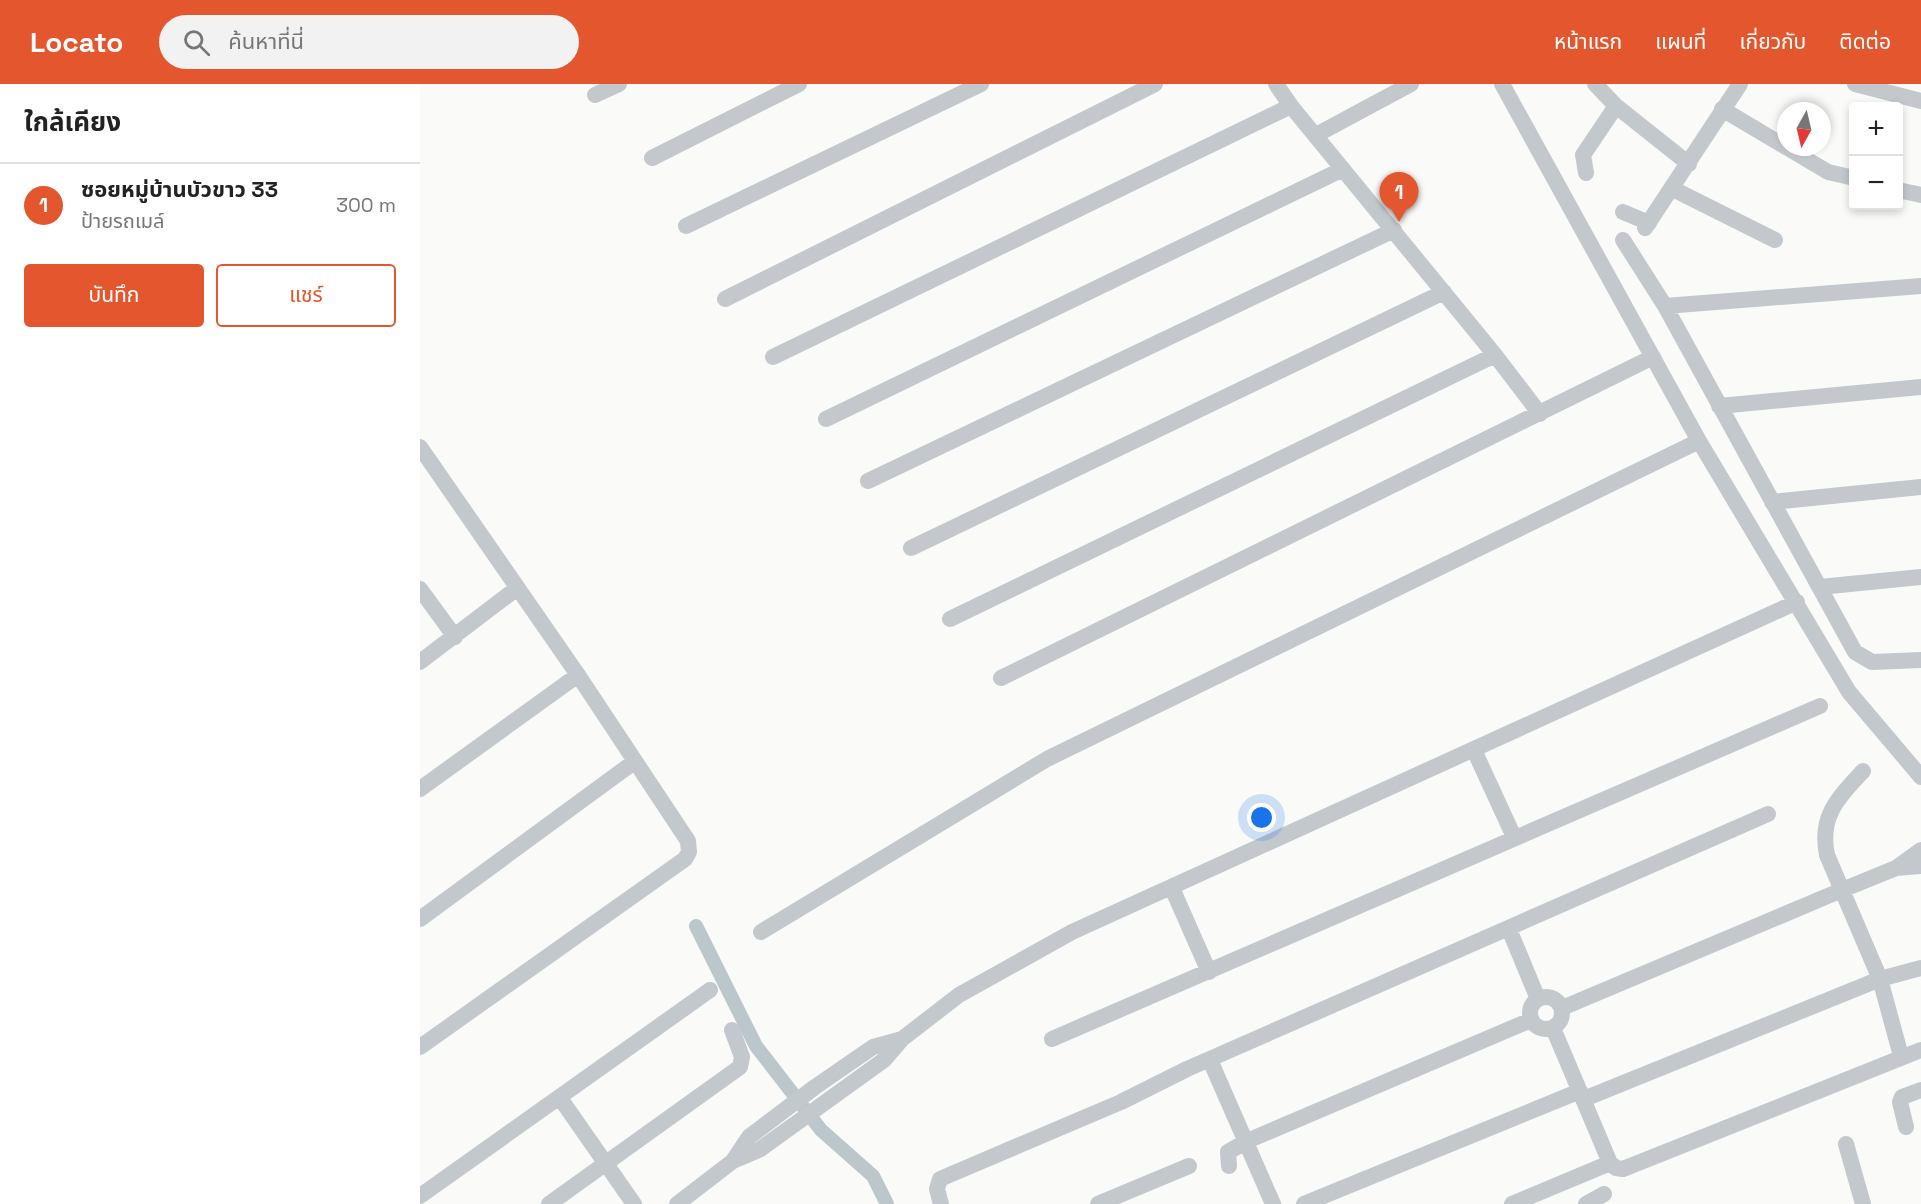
<!DOCTYPE html>
<html lang="th">
<meta charset="utf-8">
<style>
body{margin:0;font-family:"Space Grotesk","Noto Sans Thai",sans-serif;background:#f2f2f2;color:#222}
.controls{position:absolute;right:18px;top:18px;display:grid;overflow:hidden;border-radius:6px;box-shadow:0 3px 9px #0003}
.controls button{width:54px;height:54px;display:grid;place-items:center;padding:0;border:0;border-bottom:2px solid #e0e0e0;background:#fff;color:#222;font:30px sans-serif}
.compass{position:absolute;left:1357px;top:18px;width:54px;height:54px;border-radius:50%;background:#fff;box-shadow:0 3px 9px #0003;rotate:188deg}
.you{position:absolute;left:842px;top:734px;width:21px;height:21px;margin:-15px;border:4px solid #fff;border-radius:50%;background:#1a73e8;box-shadow:0 0 0 9px #1a73e833}
.badge{display:grid;place-items:center;width:39px;height:39px;border-radius:50%;background:#e4572e;color:#fff;font-size:20px;font-weight:700}
.pin{position:absolute;translate:-50% -50px;filter:drop-shadow(0 2px 3px #0008)}
.pin::after{content:'';position:absolute;top:32px;width:21px;height:18px;background:inherit;clip-path:polygon(0 0,100% 0,50% 100%)}
.list{margin:0;padding:0;list-style:none}
h2{display:flex;justify-content:space-between;align-items:center;height:78px;margin:0;padding:0 24px;font-size:26px}
h2 small{font-size:20px;font-weight:400;color:#767676}
.list li{display:grid;grid-template-columns:39px 1fr auto;gap:18px;align-items:center;box-sizing:border-box;height:84px;padding:0 24px;border-top:2px solid #e0e0e0}
.list b{display:block;font-size:22px;white-space:nowrap}
.list p{margin:0;font-size:20px;white-space:nowrap;color:#767676}
.list em{font-size:20px;font-style:normal;color:#767676}
.actions{display:flex;gap:12px;padding:18px 24px}
.actions a{flex:1;padding:14px 0;border:2px solid #e4572e;border-radius:6px;text-align:center;font-size:21px;color:#e4572e}
.actions .main{background:#e4572e;color:#fff}
.icon{flex:none;width:33px;height:33px;fill:none;stroke:currentColor;stroke-width:2;stroke-linecap:round;stroke-linejoin:round}
.map{position:relative;flex:none;width:1501px;height:1120px;overflow:hidden}
header{display:flex;align-items:center;gap:36px;box-sizing:border-box;height:84px;padding:0 30px;background:#e4572e;color:#fff}
header strong{font-size:28px}
nav{display:flex;gap:33px;margin-inline-start:auto;font-size:21px}
.search{width:420px;height:54px;background:#f2f2f2;display:flex;align-items:center;gap:15px;box-sizing:border-box;padding:0 21px;border-radius:33px;color:#767676;font-size:22px}
main{display:flex}
aside{flex:1;background:#fff}
.map>svg:first-child{display:block}
.lines{fill:none;stroke-linecap:round;stroke-linejoin:round}
.canal{stroke:#bbc7cb;stroke-width:14}
.minor{stroke:#c3c8cc;stroke-width:16}
</style>
<header>
<strong>Locato</strong>
<div class="search"><svg class="icon" aria-label="search" viewBox="0 0 24 24"><circle cx="10" cy="10" r="6"/><path d="M15 15l6 6"/></svg>ค้นหาที่นี่</div>
<nav><a>หน้าแรก</a><a>แผนที่</a><a>เกี่ยวกับ</a><a>ติดต่อ</a></nav>
</header>
<main>
<aside>
<h2>ใกล้เคียง<small></small></h2>
<ul class="list">
<li><span class="badge">1</span><div><b>ซอยหมู่บ้านบัวขาว 33</b><p>ป้ายรถเมล์</p></div><em>300 m</em></li>
</ul>
<div class="actions"><a class="main">บันทึก</a><a>แชร์</a></div>
</aside>
<div class="map">
<svg width="1501" height="1120" viewBox="0 0 1501 1120">
<rect width="100%" height="100%" fill="#fafaf8"/>
<g class="lines">
<path class="canal" d="M276 842 336 962 401 1046 453 1092 467 1120"/>
<path class="minor" d="M856 0 871 22 1075 271 1120 330
M1082 0 1279 357 1429 608 1501 693
M1175 0 1196 22 1269 80
M1435 0 1501 17
M175 11 199 0
M1302 25 1366 63
M896 51 991 0
M1366 63 1408 88 1434 94
M232 74 379 0
M1166 89 1163 71 1196 22
M1253 105 1355 156
M1478 106 1501 111
M1203 128 1229 139
M266 142 561 0
M1225 144 1320 0
M1203 156 1245 222 1435 568 1452 578 1501 576
M305 215 735 0
M1245 222 1501 202
M353 273 871 22
M1299 322 1501 303
M406 335 923 85
M0 363 158 591 268 757 269 768 265 775 0 963
M448 397 974 146
M1352 418 1501 403
M491 464 1024 208
M1400 503 1501 493
M0 505 35 553
M530 535 1075 271
M0 578 96 505
M581 594 1233 273
M1054 666 1094 753
M1443 687C1418 714 1399 732 1407 771L1460 895 1481 972
M0 705 158 591
M1476 784 1501 766
M752 804 789 888
M0 835 214 678
M1089 845 1118 915
M341 848 627 675 1279 357
M1110 929a16 16 0 1 1 32 0a16 16 0 1 1-32 0Z
M1142 924 1422 806 1476 784 1501 782
M1133 944 1190 1079 1196 1084 1203 1085 1501 966
M632 955 1400 622
M790 976 853 1120
M140 1014 214 1120
M1164 1015 1460 895 1501 884
M1486 1043 1480 1018 1482 1013 1501 1006
M1426 1060 1443 1120
M313 1077 329 1053 395 1003 453 963 482 955
M809 1082 808 1068 827 1057 1111 936
M0 1112 290 906
M129 1120 320 983 322 973 312 946
M257 1120 313 1077 339 1066 464 976 482 955 539 911 652 848 1377 518
M521 1120 517 1105 520 1095 701 1018 767 985 1348 730
M678 1120 769 1082
M884 1120 1160 1007
M1092 1120 1190 1079
M1166 1120 1184 1110"/>
</g>
</svg>
<div class="controls">
<button>+</button>
<button>−</button>
</div>
<svg class="compass" viewBox="-18 -18 36 36"><path d="M0-13l5 13h-10z" fill="#e53935"/><path d="M0 13l5-13h-10z" fill="#767676"/></svg>
<div class="you"></div>
<div class="pin badge" style="left:979px;top:138px">1</div>
</div>
</main>
